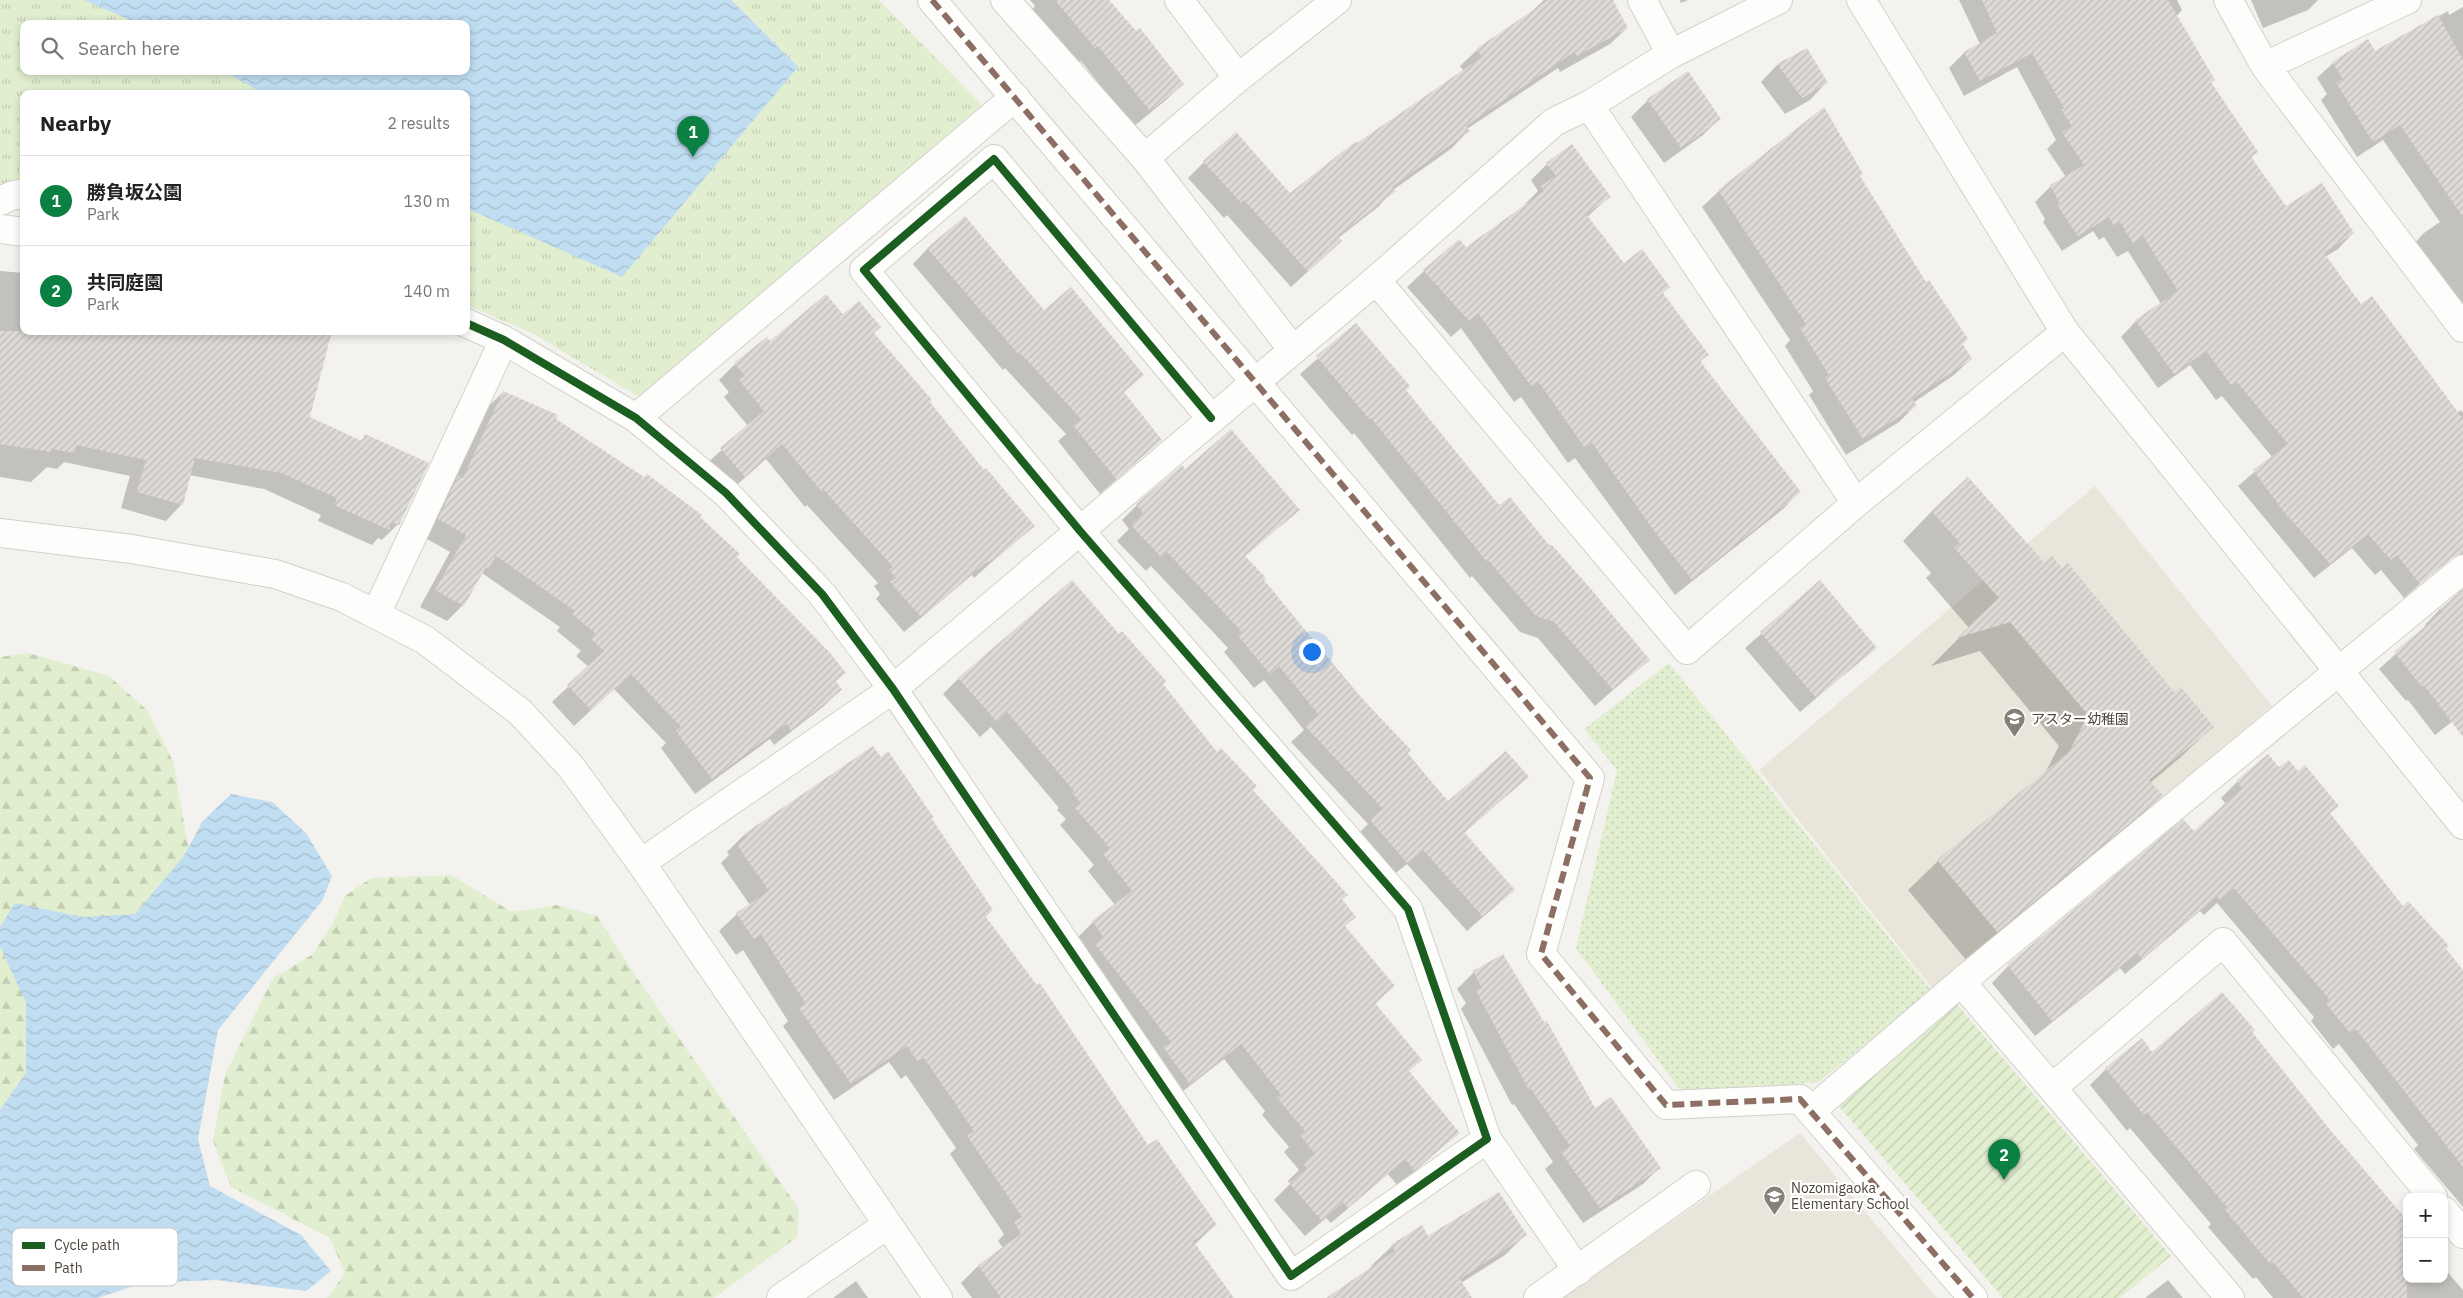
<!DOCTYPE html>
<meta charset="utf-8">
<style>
body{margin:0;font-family:"IBM Plex Sans","Noto Sans JP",sans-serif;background:#f2f2f2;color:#222}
.controls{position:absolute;right:15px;bottom:15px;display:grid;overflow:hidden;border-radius:10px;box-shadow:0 2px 8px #0003}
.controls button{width:45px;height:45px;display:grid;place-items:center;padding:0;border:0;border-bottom:1px solid #e0e0e0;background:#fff;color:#222;font:25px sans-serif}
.you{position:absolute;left:1311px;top:651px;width:18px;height:18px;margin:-12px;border:4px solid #fff;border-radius:50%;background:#1a73e8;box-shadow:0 0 0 8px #1a73e833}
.badge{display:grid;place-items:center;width:32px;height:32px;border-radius:50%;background:#0b8043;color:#fff;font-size:16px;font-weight:700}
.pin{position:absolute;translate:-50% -41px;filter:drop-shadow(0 1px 2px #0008)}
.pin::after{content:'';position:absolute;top:26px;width:18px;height:15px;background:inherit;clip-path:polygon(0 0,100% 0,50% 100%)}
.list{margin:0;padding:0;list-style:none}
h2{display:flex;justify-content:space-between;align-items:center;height:65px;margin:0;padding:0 20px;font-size:21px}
h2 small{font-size:16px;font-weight:400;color:#767676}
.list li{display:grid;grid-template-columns:32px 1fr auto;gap:15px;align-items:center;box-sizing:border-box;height:90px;padding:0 20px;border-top:1px solid #e0e0e0}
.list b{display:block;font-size:19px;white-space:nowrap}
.list p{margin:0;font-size:16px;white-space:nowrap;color:#767676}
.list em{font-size:16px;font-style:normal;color:#767676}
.icon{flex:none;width:28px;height:28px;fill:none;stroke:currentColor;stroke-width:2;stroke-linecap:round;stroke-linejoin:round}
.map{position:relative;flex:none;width:2463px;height:1298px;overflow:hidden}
.search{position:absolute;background:#fff;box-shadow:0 2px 8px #0003;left:20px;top:20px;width:450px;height:55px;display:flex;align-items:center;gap:12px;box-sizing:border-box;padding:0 18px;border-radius:10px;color:#767676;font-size:19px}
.panel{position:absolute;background:#fff;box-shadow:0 2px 8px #0003;left:20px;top:90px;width:450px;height:245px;border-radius:10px}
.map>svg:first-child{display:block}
.education{fill:#eae5da}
.grass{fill:url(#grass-dots)}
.forest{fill:url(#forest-firs)}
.park{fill:url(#park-tufts);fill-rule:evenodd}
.garden{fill:url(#garden-furrows)}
.water{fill:url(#water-waves)}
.shadow{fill:#0003}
.building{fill:url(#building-hatch)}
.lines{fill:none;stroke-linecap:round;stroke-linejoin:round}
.minor-casing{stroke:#d2d0cb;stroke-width:30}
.minor{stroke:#fdfdfc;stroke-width:28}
.quiet{stroke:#8d6e63;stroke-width:6;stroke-dasharray:12 6;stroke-linecap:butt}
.cycleway-casing{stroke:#fff;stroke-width:11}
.cycleway{stroke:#1b5e20;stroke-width:8}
.labels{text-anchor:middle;stroke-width:4.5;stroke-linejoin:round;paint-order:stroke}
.poi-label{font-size:14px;fill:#4b4439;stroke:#fff;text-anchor:start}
.key{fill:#fff;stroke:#c9c7c4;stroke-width:1}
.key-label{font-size:14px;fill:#4b4439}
</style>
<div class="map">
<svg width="2463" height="1298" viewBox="0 0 2463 1298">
<defs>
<pattern id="grass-dots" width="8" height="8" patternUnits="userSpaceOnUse" patternTransform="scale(1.25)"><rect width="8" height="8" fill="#e1eecf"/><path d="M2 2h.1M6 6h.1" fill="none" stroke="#c3cdb2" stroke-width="1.8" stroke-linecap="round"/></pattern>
<pattern id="forest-firs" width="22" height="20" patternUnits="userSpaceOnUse" patternTransform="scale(1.25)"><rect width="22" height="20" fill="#e1eecf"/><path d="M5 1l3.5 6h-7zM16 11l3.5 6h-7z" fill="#c3cdb2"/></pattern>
<pattern id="park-tufts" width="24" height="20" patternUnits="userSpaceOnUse" patternTransform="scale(1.25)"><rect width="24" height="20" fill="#e1eecf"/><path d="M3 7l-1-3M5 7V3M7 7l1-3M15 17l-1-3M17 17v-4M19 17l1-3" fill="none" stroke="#c3cdb2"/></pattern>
<pattern id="garden-furrows" width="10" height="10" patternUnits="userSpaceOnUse" patternTransform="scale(1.25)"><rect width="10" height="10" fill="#e1eecf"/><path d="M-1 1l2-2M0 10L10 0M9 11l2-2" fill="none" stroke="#c3cdb2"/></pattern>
<pattern id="water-waves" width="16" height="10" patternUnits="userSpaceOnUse" patternTransform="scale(1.25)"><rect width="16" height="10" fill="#c0ddf1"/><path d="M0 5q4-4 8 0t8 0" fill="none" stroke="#a6bfcf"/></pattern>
<pattern id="building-hatch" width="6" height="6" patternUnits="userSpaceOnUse" patternTransform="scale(1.25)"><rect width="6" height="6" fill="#dedbd6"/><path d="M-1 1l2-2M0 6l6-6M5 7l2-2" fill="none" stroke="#c0bdb8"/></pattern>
</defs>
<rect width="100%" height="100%" fill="#f4f2ee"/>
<path class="education" d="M2095 486 2272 706 1932 988 1759 770Z
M1800 1133 1937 1298H1562Z"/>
<path class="grass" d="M1669 663 1931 990 1819 1082 1682 1093 1576 948 1617 770 1584 729Z"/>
<path class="forest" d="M28 653 109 676 147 710 173 761 195 884 63 1008 0 1157V657Z
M451 875 512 912 556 905 597 916 641 984 799 1209 797 1237 714 1298H327L345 1273 330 1238 231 1187 213 1141 225 1075 273 978 313 954 333 923 345 896 371 878Z"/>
<path class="park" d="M0 0H879L982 105 639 397 532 333 466 305V94H24V212L0 209ZM24 24H466V71H24Z"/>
<path class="garden" d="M1956 1003 2171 1256 2120 1298H2003L1837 1104Z"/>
<path class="water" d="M84 0H731L798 67 622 277 466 208V94H264L224 71H466V24H139Z
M231 794 272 802 306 833 332 876 322 901 218 1030 198 1139 210 1186 301 1235 331 1271 306 1291 216 1280 143 1283 98 1298H0V1110L26 1073V1003L0 946V927L15 903 82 917 135 914 184 856 202 822Z"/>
<path class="shadow" d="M1030 0H1108L1183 84 1166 100 1133 127 1081 61 1078 63 1032 9 1035 6Z
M1544 0H1611L1627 28 1610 44 1560 72 1558 68 1467 129 1468 131 1452 148 1393 190 1378 207 1338 238 1324 257 1291 287 1227 215 1224 218 1188 178 1204 162 1290 195 1464 71 1460 66 1477 50 1529 14Z
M1680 0H1688L1681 3Z
M1959 0H2177L2182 10 2176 17 2210 83 2256 152 2251 158 2286 207 2353 233 2338 249 2325 257 2361 306 2457 413 2461 410 2463 413V515L2449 558 2404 598 2381 570 2375 575 2352 548 2314 578 2238 486 2272 457 2222 396 2216 400 2190 365 2158 388 2121 337 2136 321 2161 304 2128 251 2117 257 2104 237 2099 240 2093 231 2062 251 2043 222 2045 219 2035 202 2051 186 2066 177 2047 149 2056 140 2017 67 1964 96 1949 68 1964 53 1980 44Z
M2251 0H2318L2308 10 2263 28Z
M2463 7V318L2409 249 2424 233 2440 222 2383 140 2357 157 2321 100 2327 94 2317 78 2333 63 2375 52 2448 11 2449 15Z
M1806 50 1826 83 1810 100 1785 114 1761 82 1777 65Z
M1688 73 1719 119 1703 135 1664 163 1631 117 1648 100Z
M1547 164 1609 197 1587 217 1624 265 1662 294 1707 355 1699 363 1799 492 1783 509 1675 595 1575 458 1568 463 1521 397 1514 402 1461 328 1451 337 1407 287 1424 271 1466 249 1527 206 1525 204 1538 191 1531 180Z
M1859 176 1925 284 1967 339 1962 344 1971 359 1954 375 1913 403 1915 406 1899 422 1846 455 1809 395 1813 391 1785 346 1790 340 1702 207 1719 191Z
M928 248 1044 312 1142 374 1123 393 1161 440 1100 494 1058 441 1066 434 1005 368 1003 370 913 264Z
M0 271 24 273V331L309 418 360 442 365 436 398 524 382 540 378 538 372 545 318 521 321 515 264 489 189 475 182 504 166 521 121 508 130 476 64 462 57 469 47 467 31 482 0 477Z
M843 316 873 333 984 471 1033 525 974 578 972 575 904 632 876 599 880 594 874 586 878 583 807 505 805 507 766 459 729 492 705 465 748 426 724 397 729 392 719 380 735 364 770 343Z
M1356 325 1404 390 1499 507 1548 546 1648 659 1595 706 1538 638 1520 632 1472 576 1470 578 1354 433 1352 435 1300 374Z
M503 392 555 420 698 517 844 673 835 682 840 690 824 706 774 745 770 739 695 794 661 748 666 743 614 689 574 726 552 702 589 667 576 656 581 651 557 631 560 627 482 573 463 605 447 621 420 607 450 552 422 536 442 493 453 482 487 408Z
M1185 471 1298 510 1244 557 1448 802 1527 777 1464 833 1513 890 1467 931 1407 864 1391 877 1356 836 1368 824 1291 742 1304 730 1264 680 1254 688 1224 652 1228 648 1151 566 1146 571 1117 541 1129 529 1122 520 1137 505Z
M1932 511 2044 564 2174 693 2212 727 2182 756 2150 783 2161 796 2131 825 1967 961 1908 890 1938 861 2045 773 2059 746 1980 651 1931 666 1969 628 1926 578 1931 573 1903 541Z
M1820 582 1875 648 1800 712 1745 648Z
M2463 591V713L2435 735 2408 700 2406 701 2379 669 2426 627 2425 625 2440 609Z
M959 678 1161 684 1217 753 1346 895 1341 900 1355 916 1344 927 1393 986 1375 1004 1408 1072 1458 1133 1398 1186 1388 1174 1331 1223 1326 1218 1305 1236 1274 1200 1290 1184 1288 1181 1299 1170 1284 1152 1289 1147 1262 1115 1265 1111 1224 1059 1173 1099 1077 938 1093 922 1115 905 1088 871 1094 865 1060 825 1066 819 1057 810 1059 808 991 727 980 737 943 694Z
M872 747 931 820 992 910 985 917 1148 1147 1215 1225 1194 1245 1232 1298H972L961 1283 978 1266 1003 1248 998 1241 1004 1234 950 1154 956 1148 906 1075 901 1079 889 1062 834 1100 783 1026 788 1021 743 950 736 955 719 931 737 914 750 905 721 863 729 855 727 852 744 835Z
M2279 769 2329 814 2402 907 2445 949 2463 972V1207L2414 1149 2418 1145 2339 1044 2333 1049 2311 1021 2314 1017 2217 903 2204 915 2200 911 2125 974 2120 968 2035 1036 1992 983 2008 966 2183 821 2194 833 2226 804 2221 798 2237 782Z
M1503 955 1594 1110 1659 1168 1643 1184 1583 1223 1545 1169 1553 1162 1514 1104 1512 1105 1461 1009 1466 1003 1457 989 1474 972Z
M2251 1032 2407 1279H2444V1268L2463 1290V1298H2273L2256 1277 2253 1279 2208 1227 2211 1224 2130 1128 2127 1131 2090 1085 2106 1069 2152 1054Z
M1421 1227 1427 1238 1525 1235 1505 1255 1461 1283 1471 1298H1328L1372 1268 1371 1266 1392 1246Z
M2168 1280 2183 1298H2145Z
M856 1281 868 1298H833Z"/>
<path class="building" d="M1055 0H1109L1136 31 1140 28 1184 84 1150 111 1098 46 1095 48Z
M1548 0H1613L1628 28 1577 56 1574 52 1466 126 1470 131 1392 187 1396 191 1338 236 1342 241 1308 272 1244 200 1241 203 1203 161 1236 132 1290 193 1356 141 1357 143 1482 57 1476 49Z
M1982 0H2168L2215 80 2211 82 2258 152 2251 157 2286 206 2322 183 2354 233 2324 253 2361 304 2372 296 2463 419V554L2453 557 2420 584 2397 555 2391 560 2368 534 2330 564 2284 512 2253 470 2288 444 2237 382 2232 386 2206 351 2174 374 2135 320 2178 291 2143 236 2133 243 2120 222 2114 226 2109 217 2078 236 2057 205 2060 204 2050 185 2084 165 2062 132 2072 126 2061 110 2064 108 2032 53 1980 81 1964 52 1997 33Z
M2438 15 2463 60V217L2400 125 2373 142 2336 83 2343 79 2332 62 2368 39 2375 51Z
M1807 48 1828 83 1802 98 1777 64Z
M1688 71 1721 119 1681 148 1647 99Z
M1824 107 1863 174 1860 176 1926 282 1929 280 1968 339 1962 343 1972 359 1912 399 1917 406 1863 439 1825 378 1829 375 1800 328 1806 324 1718 190Z
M1572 144 1611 197 1586 214 1624 263 1642 249 1670 287 1663 293 1709 355 1700 361 1801 492 1692 580 1655 532 1592 443 1585 448 1538 381 1531 386 1478 313 1469 321 1423 270 1459 239 1466 247 1544 191 1541 186 1556 176 1546 163Z
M965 216 1044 310 1071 287 1144 375 1124 392 1162 440 1116 479 1073 425 1081 419 1021 354 1019 355 927 248Z
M826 294 843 314 859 301 881 327 874 333 932 400 930 402 984 470 986 468 1035 526 991 563 988 561 921 617 890 582 896 578 889 570 893 567 824 490 822 492 782 444 745 477 720 448 764 411 739 380 745 376 734 363 767 337 770 341Z
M1356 323 1410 386 1406 390 1499 505 1510 497 1549 545H1552L1590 588 1650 660 1613 690 1554 622 1536 616 1489 561 1487 562 1371 418 1369 419 1316 356Z
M0 331H332L310 417 362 441 365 434 429 463 399 525 392 522 389 530 334 505 337 498 281 473 195 458 183 505 137 492 146 460 76 445 75 453 51 449V452L0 444Z
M503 391 558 415 556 419 644 477 647 474 702 515 700 517 740 554 737 557 831 654 846 673 836 681 842 690 791 730 786 724 712 779 676 731 681 727 631 674 591 710 567 685 604 651 591 639 596 634 572 614 575 611 496 556 488 569 486 567 464 606 435 590 466 535 438 519 458 476 463 478Z
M1231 429 1300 510 1245 556 1266 578 1264 580 1353 689 1411 750 1407 754 1448 801 1506 751 1529 777 1464 832 1515 890 1483 917 1423 850 1407 863 1370 820 1383 809 1305 726 1319 715 1279 666 1270 674 1238 636 1242 632 1167 552 1161 557 1131 525 1143 513 1136 504 1182 465 1185 469Z
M1968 477 2044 562 2052 556 2062 568 2068 563 2174 692 2181 687 2214 727 2149 780 2163 796 1997 932 1937 860 2069 752 2088 715 2010 622 1957 638 1999 598 1954 548 1960 543 1931 511Z
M1072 580 1119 634 1122 631 1166 681 1163 684 1217 752 1221 748 1257 786 1253 790 1348 895 1342 899 1356 917 1345 926 1395 986 1375 1003 1422 1060 1409 1071 1460 1133 1414 1170 1405 1159 1348 1208 1343 1202 1322 1221 1289 1183 1307 1168 1303 1164 1315 1154 1300 1135 1305 1131 1277 1098 1281 1095 1241 1044 1190 1084 1163 1047 1171 1042 1095 944 1104 938 1092 921 1132 891 1103 854 1110 848 1075 808 1081 803 1072 793 1074 791 1007 712 997 722 958 678Z
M1820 580 1877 648 1816 698 1760 632Z
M2463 589V737L2424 685 2422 687 2394 652 2442 612 2440 609Z
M873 746 881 757 888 751 934 818 932 819 993 910 985 916 1037 985 1040 983 1148 1145 1157 1139 1217 1225 1193 1241 1234 1298H1001L978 1265 1021 1234 1014 1222 1022 1217 967 1136 974 1131 924 1058 918 1062 907 1046 851 1084 799 1008 806 1004 761 934 754 939 736 913 769 891 737 845 746 838 744 834Z
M2268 754 2279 767 2289 760 2298 771 2305 765 2339 806 2330 813 2403 906 2408 901 2449 946 2446 949 2463 970V1167L2356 1029 2350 1033 2326 1004 2330 1000 2234 888 2220 900 2217 896 2142 959 2137 953 2052 1021 2007 965 2183 819 2194 831 2242 788 2236 781Z
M1503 954 1544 1022 1547 1021 1595 1108 1611 1097 1661 1168 1600 1208 1561 1152 1570 1146 1531 1089 1529 1090 1476 991 1482 988 1473 971Z
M2222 992 2255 1030 2252 1032 2331 1131 2407 1220V1298H2303L2273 1262 2270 1264 2224 1209 2227 1207 2147 1112 2144 1115 2105 1068 2142 1038 2152 1052Z
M1499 1192 1527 1235 1460 1279 1472 1298H1326L1395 1251 1391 1245 1422 1225 1428 1236Z"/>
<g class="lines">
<defs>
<path id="minor" d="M932 0 1590 778 1541 954 1666 1105 1800 1099 1973 1298
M1005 0 1145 158 1293 350
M1179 0 1238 78
M1642 0 1671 54
M1861 0 2065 332 2463 825
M2228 0 2265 66 2463 328
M2265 66 2407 0
M1589 105 1856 503
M1145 158 1238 78 1337 0
M0 201 11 196 24 193
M0 229 24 232
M1376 280 1687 650 1856 503 2065 332
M466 323 504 340 636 418 726 493 822 594 893 689 1291 1276 1487 1139 1408 909 1080 531 864 270 994 159 1211 418
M636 418 1015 97
M0 533 132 549 275 574 342 597 425 640 520 712 571 767 641 863 938 1298
M376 614 504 340
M641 863 893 689 1376 280 1554 122 1589 105 1671 54 1778 0
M1961 982 2052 1088
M1811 1111 1961 982 2463 569
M1487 1139 1578 1271
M2444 1211 2463 1234
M781 1298 887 1225
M1538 1298 1696 1185
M2230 1298 2052 1088 2223 942 2433 1197"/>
</defs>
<use href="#minor" class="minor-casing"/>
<use href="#minor" class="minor"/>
<path class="quiet" d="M932 0 1590 778 1541 954 1666 1105 1800 1099 1973 1298"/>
<defs>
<path id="cycleway" d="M466 323 504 340 636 418 726 493 822 594 893 689 1291 1276 1487 1139 1408 909 1080 531 864 270 994 159 1211 418"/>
</defs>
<use href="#cycleway" class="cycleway-casing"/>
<use href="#cycleway" class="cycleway"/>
</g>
<defs>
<symbol id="school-pin" viewBox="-11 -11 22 30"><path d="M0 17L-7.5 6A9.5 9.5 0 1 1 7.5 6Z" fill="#868178" stroke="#fff"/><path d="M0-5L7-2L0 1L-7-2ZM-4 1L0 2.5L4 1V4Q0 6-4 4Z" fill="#fff"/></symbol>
</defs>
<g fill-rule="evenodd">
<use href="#school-pin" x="2002" y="706" width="25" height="34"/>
<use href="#school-pin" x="1762" y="1184" width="25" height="34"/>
</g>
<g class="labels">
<g class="poi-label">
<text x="2031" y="724">アスター幼稚園</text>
<text x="1791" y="1193">Nozomigaoka<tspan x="1791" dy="16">Elementary School</tspan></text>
</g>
</g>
<rect x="12" y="1228" width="166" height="58" rx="8" class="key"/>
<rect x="22" y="1242" width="23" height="7" fill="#1b5e20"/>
<rect x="22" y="1265" width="23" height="6" fill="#8d6e63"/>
<g class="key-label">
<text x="54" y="1250">Cycle path</text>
<text x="54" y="1273">Path</text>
</g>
</svg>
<div class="controls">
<button>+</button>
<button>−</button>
</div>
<div class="you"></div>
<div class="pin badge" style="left:693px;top:157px">1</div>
<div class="pin badge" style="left:2004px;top:1180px">2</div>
<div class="search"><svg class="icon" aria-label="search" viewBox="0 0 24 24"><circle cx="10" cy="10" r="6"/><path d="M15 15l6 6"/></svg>Search here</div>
<section class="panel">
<h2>Nearby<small>2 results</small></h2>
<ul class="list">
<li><span class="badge">1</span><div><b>勝負坂公園</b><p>Park</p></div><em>130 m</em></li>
<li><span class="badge">2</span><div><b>共同庭園</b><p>Park</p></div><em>140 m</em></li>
</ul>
</section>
</div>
